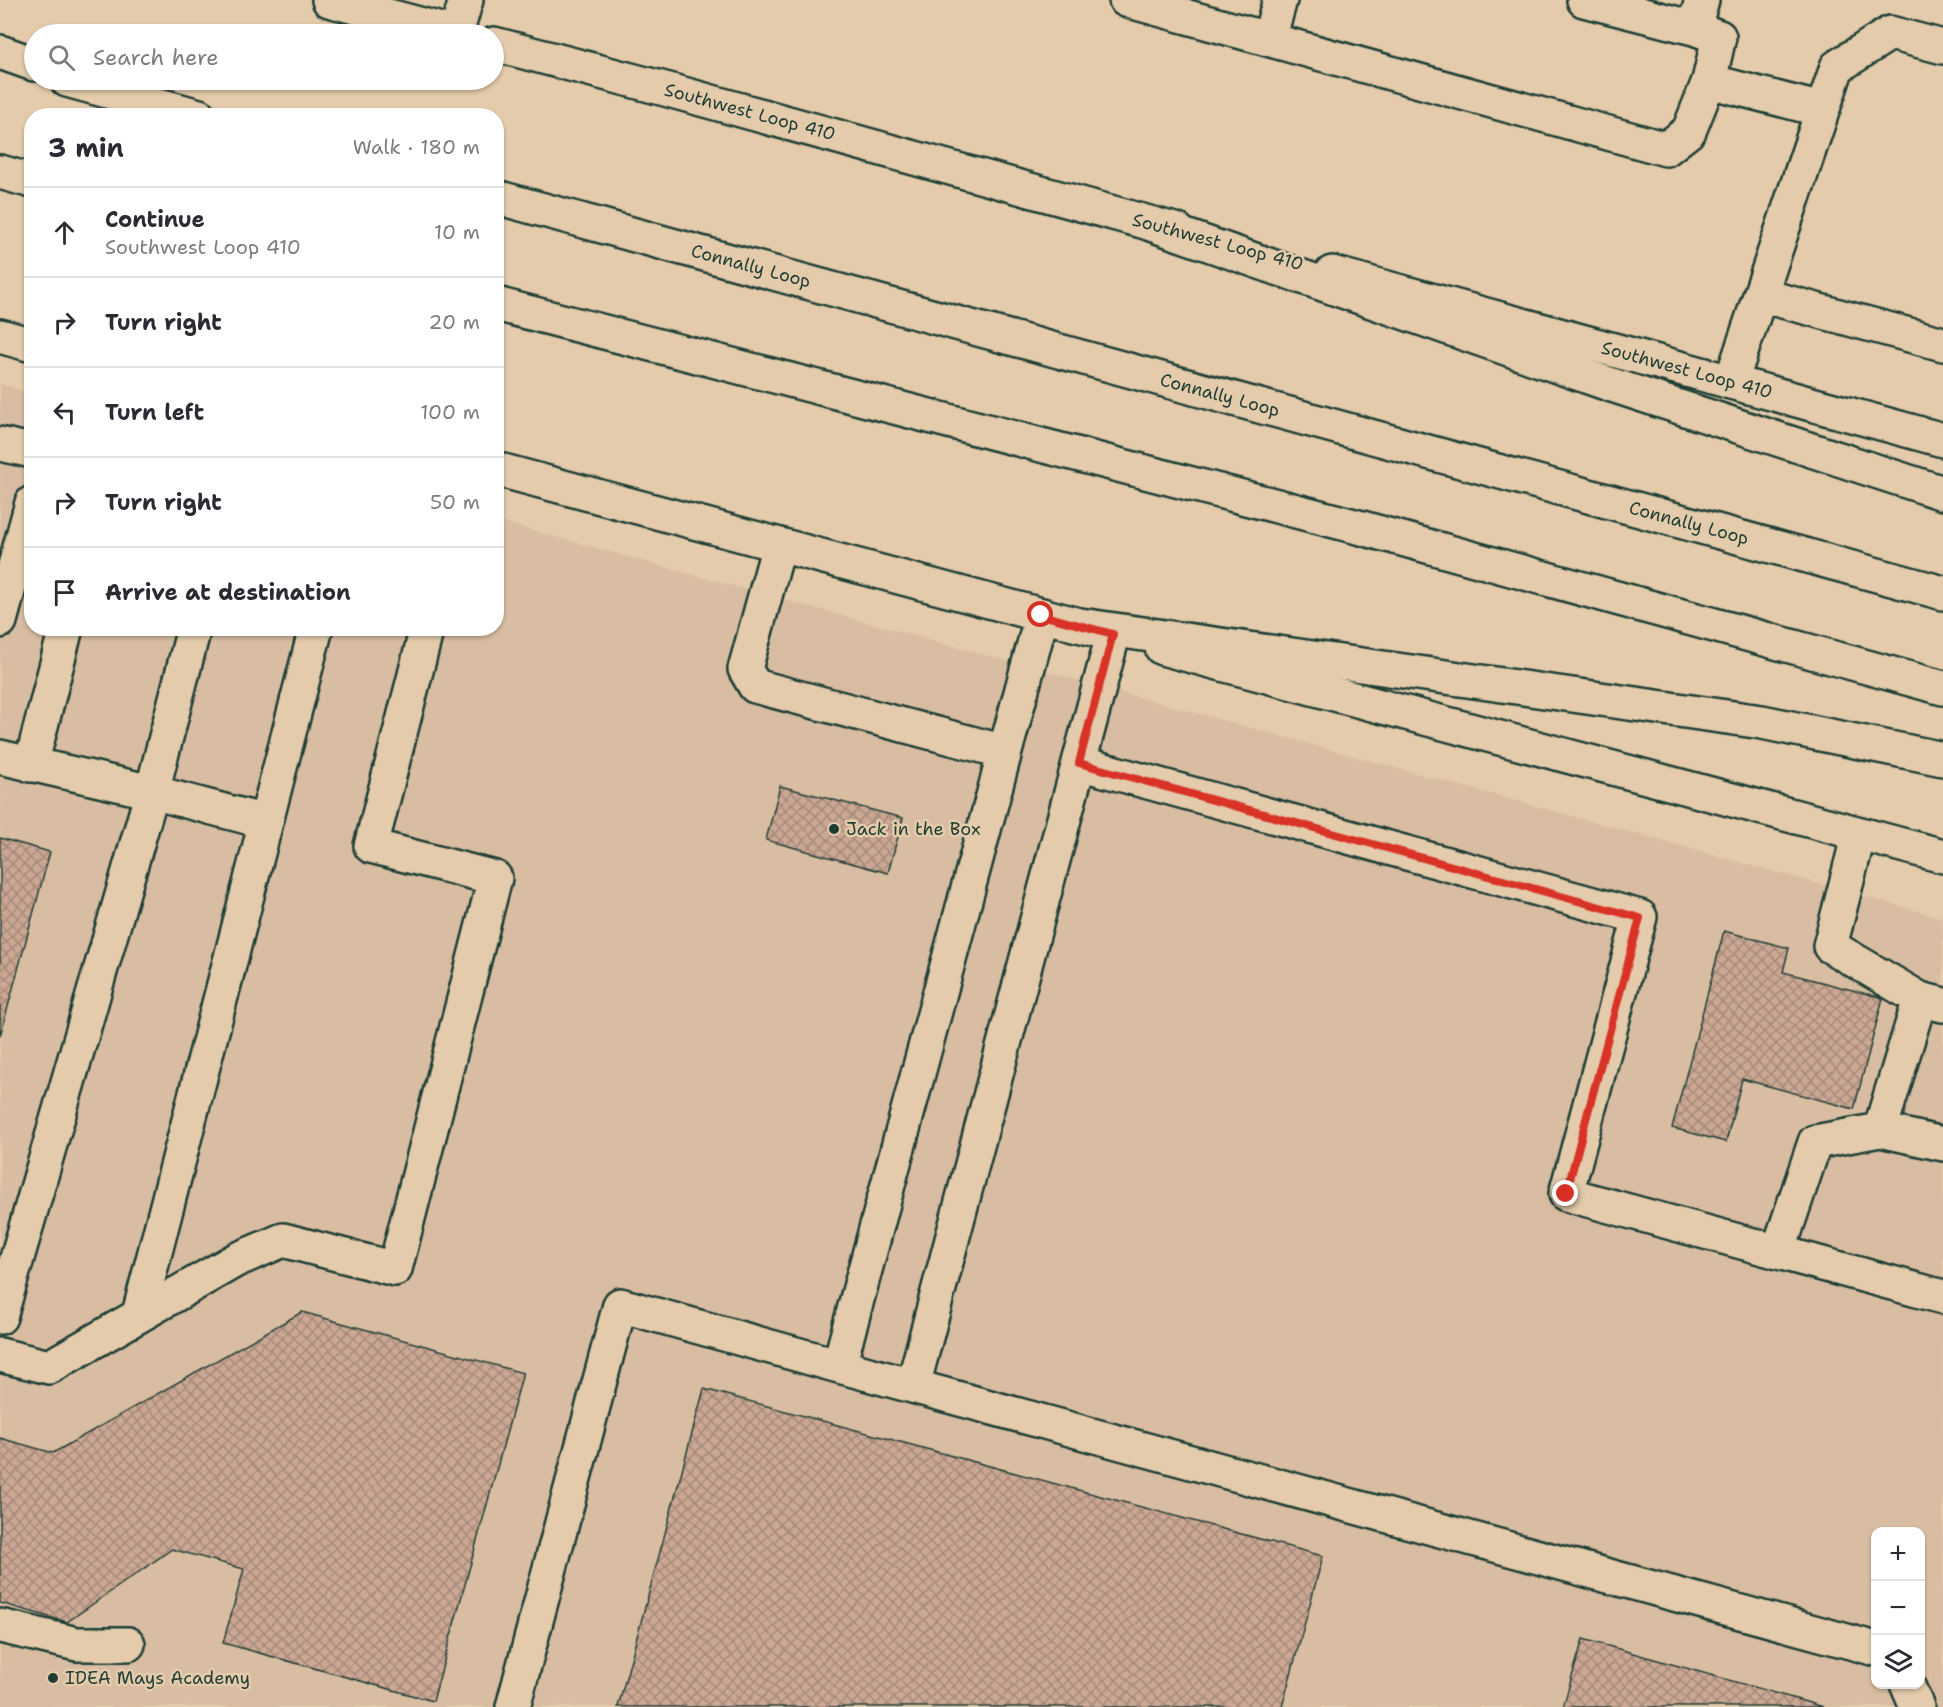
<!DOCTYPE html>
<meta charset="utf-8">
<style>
body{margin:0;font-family:"Shantell Sans",sans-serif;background:#f2f2f3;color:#2b2b33}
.controls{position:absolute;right:18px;bottom:18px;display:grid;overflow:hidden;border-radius:12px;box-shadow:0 2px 4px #0004}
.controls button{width:54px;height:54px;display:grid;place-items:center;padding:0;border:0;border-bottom:2px solid #e1e1e2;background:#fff;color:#2b2b33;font:30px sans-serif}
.stop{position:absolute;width:18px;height:18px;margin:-14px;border:4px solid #d93025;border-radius:50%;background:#fff}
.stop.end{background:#d93025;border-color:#fff;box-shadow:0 2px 6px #0008}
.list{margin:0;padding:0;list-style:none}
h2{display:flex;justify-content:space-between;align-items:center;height:78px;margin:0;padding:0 24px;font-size:26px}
h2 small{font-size:20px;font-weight:400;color:#7c7c81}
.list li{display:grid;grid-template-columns:39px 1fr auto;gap:18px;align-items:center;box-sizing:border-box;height:90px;padding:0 24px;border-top:2px solid #e1e1e2}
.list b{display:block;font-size:22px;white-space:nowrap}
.list p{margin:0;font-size:20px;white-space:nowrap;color:#7c7c81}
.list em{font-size:20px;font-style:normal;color:#7c7c81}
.icon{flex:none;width:33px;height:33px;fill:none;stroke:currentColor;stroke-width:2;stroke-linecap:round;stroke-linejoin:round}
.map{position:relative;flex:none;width:1943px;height:1707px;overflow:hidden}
.search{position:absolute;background:#fff;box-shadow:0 2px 4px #0004;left:24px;top:24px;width:480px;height:66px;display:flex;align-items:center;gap:15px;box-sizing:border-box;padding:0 21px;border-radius:33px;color:#7c7c81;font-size:22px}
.panel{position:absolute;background:#fff;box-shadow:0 2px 4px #0004;left:24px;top:108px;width:480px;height:528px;border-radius:24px}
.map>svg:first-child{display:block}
.built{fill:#d8bda2;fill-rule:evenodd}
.building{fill:url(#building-cross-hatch);stroke:#1f3d34;stroke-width:1.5}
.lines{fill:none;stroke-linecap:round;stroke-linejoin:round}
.minor-casing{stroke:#1f3d34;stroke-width:38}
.major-casing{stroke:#1f3d34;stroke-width:38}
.highway-casing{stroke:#1f3d34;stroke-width:38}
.minor{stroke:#e3cbab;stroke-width:33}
.major{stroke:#e3cbab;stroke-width:33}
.highway{stroke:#e3cbab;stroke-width:33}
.route{stroke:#d93025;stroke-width:8}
.poi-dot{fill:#1f3d34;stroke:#e3cbab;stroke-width:2}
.labels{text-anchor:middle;stroke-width:5;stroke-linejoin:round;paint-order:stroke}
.street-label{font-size:18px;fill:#1f3d34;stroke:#e3cbab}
.poi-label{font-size:18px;fill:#1f3d34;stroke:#e3cbab;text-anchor:start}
</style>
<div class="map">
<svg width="1943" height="1707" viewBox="0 0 1943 1707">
<defs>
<pattern id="building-cross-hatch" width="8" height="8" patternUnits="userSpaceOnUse" patternTransform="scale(1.5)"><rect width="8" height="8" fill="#cba794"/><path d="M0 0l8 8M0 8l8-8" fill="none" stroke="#a4897a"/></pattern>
</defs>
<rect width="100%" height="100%" fill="#e3cbab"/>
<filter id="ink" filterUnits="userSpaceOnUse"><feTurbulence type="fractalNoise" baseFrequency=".0167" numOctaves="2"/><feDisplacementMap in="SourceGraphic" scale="12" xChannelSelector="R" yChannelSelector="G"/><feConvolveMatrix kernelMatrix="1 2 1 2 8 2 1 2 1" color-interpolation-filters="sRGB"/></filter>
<g filter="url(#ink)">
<path class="built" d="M0 384 31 393 32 628H496L497 521 1943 918V1707H0ZM1876 1532H1920V1684H1876Z"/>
<path class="building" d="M780 786 903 818 888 873 766 840Z
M0 838 50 852 0 1036Z
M1724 931 1789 948 1783 972 1883 998 1854 1109 1742 1079 1726 1142 1672 1128Z
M302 1312 523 1373 433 1701 223 1643 244 1569 172 1549 67 1622 0 1603V1438L53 1453Z
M704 1389 1323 1556 1282 1707H618Z
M1583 1639 1824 1707H1563Z"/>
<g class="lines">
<defs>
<path id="minor" d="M1126 0 1666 149 1689 131 1709 81 1719 37 1694 28 1584 0
M1694 28 1702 0
M456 34 466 0
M1269 39 1280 0
M1709 81 1822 110
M1760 295 1943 344
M1731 382 1837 67 1890 33 1943 47
M0 444 32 451
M779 545 745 669 755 686 1005 752
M0 621 32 503
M0 757 152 792 266 822
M1079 763 1640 917 1566 1194 1943 1297
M31 765 66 628
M1859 834 1830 946 1920 999
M1880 1130 1920 999 1943 1005
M1778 1252 1815 1142 1880 1130 1943 1144
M139 1314 316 628
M0 1317 152 792 194 628
M0 1355 49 1367 236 1260 283 1240 395 1269 495 878 371 846 427 628
M839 1366 1042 615
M913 1386 1113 635
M0 1626 77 1644H128
M1907 1684 1917 1707
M513 1707 620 1305 839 1366 1876 1649"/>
<path id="major" d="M329 0 456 34
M494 44 665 89 1178 231
M1332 273 1943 440
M0 336 32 345
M496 469 1101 631
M1162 648 1943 856"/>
<path id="highway" d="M0 52 34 64
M67 80 199 116
M0 172 32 181
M496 197 1943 593
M1151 224 1606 383 1943 493
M496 304 1362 528 1943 688
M1073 624 1762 722 1943 759"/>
</defs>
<use href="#minor" class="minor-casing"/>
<use href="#major" class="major-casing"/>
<use href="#highway" class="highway-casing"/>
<use href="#minor" class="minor"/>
<use href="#major" class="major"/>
<use href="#highway" class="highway"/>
</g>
</g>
<g class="lines" filter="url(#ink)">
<path class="route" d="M1041 615 1113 634 1079 763 1640 918 1566 1194"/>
</g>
<g class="poi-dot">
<circle cx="834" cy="829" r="6"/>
<circle cx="53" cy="1678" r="6"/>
</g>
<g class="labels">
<g class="street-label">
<text transform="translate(750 112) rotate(15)" y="6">Southwest Loop 410</text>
<text transform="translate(1218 242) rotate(15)" y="6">Southwest Loop 410</text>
<text transform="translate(751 266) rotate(15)" y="6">Connally Loop</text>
<text transform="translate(1687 370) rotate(15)" y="6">Southwest Loop 410</text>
<text transform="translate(1220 395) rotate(15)" y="6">Connally Loop</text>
<text transform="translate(1689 523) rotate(15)" y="6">Connally Loop</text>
</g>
<g class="poi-label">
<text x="846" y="835">Jack in the Box</text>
<text x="65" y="1684">IDEA Mays Academy</text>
</g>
</g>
</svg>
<div class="controls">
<button>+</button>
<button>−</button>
<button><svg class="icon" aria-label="layers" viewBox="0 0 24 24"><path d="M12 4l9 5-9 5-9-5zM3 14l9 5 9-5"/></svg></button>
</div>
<div class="stop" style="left:1041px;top:615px"></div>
<div class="stop end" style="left:1566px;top:1194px"></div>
<div class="search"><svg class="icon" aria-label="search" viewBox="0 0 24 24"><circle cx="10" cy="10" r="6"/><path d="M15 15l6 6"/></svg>Search here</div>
<section class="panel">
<h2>3 min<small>Walk · 180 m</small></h2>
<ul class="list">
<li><svg class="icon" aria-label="ahead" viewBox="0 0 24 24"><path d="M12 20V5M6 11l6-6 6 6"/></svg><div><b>Continue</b><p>Southwest Loop 410</p></div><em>10 m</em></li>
<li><svg class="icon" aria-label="right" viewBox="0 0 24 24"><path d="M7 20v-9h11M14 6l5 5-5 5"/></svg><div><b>Turn right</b></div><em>20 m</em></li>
<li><svg class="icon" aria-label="left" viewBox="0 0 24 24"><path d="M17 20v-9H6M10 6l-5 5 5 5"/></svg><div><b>Turn left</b></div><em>100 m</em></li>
<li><svg class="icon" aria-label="right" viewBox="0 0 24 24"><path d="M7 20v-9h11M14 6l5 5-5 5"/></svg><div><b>Turn right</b></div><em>50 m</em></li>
<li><svg class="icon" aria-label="arrive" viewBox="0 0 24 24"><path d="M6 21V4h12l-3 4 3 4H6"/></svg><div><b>Arrive at destination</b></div></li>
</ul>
</section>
</div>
